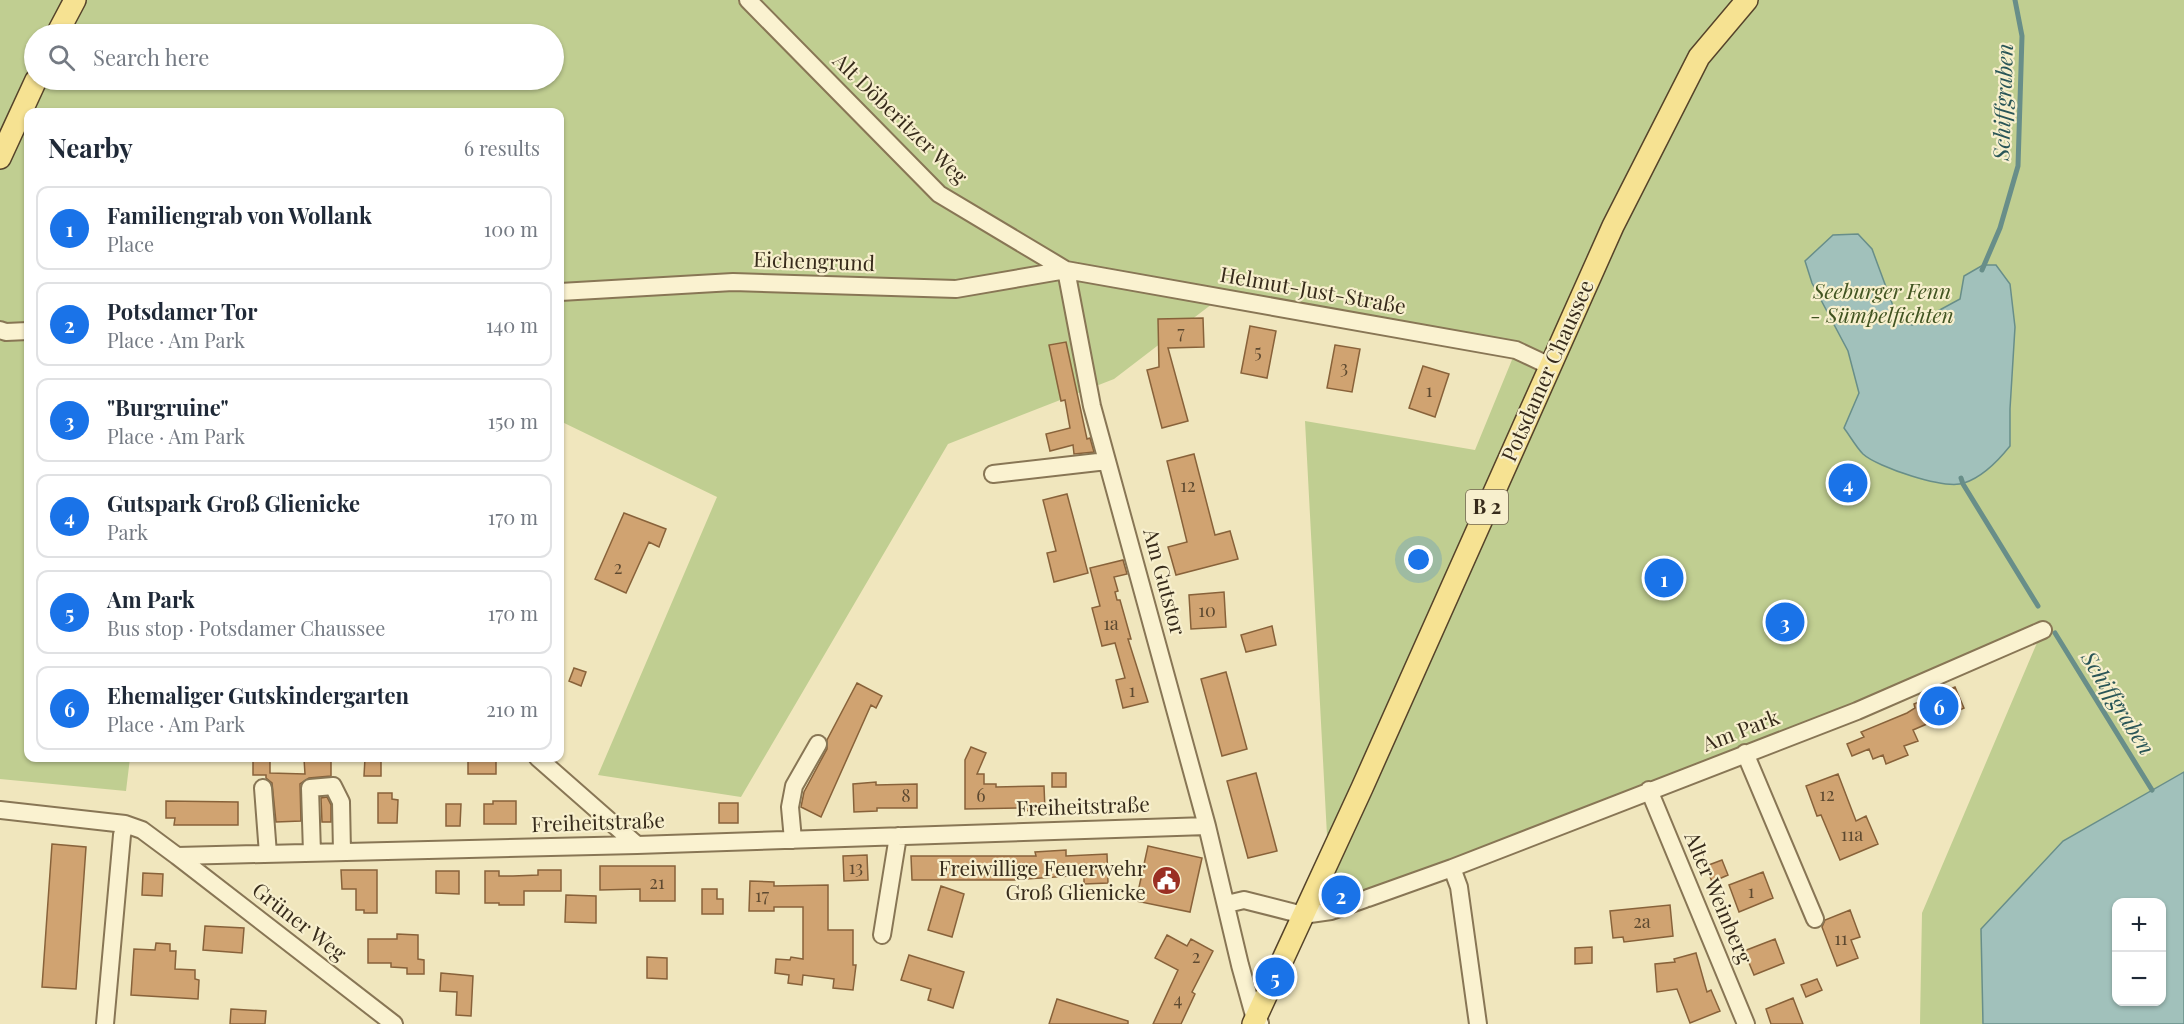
<!DOCTYPE html>
<meta charset="utf-8">
<style>
body{margin:0;font-family:"Playfair Display",serif;background:#f6f6f7;color:#1f2937}
.controls{position:absolute;right:18px;bottom:18px;display:grid;overflow:hidden;border-radius:12px;box-shadow:0 2px 4px #0004}
.controls button{width:54px;height:54px;display:grid;place-items:center;padding:0;border:0;border-bottom:2px solid #e0e1e3;background:#fff;color:#1f2937;font:30px sans-serif}
.you{position:absolute;left:1419px;top:560px;width:21px;height:21px;margin:-15px;border:4px solid #fff;border-radius:50%;background:#1a73e8;box-shadow:0 0 0 9px #1a73e833}
.badge{display:grid;place-items:center;width:39px;height:39px;border-radius:50%;background:#1a73e8;color:#fff;font-size:20px;font-weight:700}
.pin{position:absolute;translate:-50% -50%;border:3px solid #fff;box-shadow:0 2px 6px #0006}
.list{margin:0;padding:0;list-style:none}
h2{display:flex;justify-content:space-between;align-items:center;height:78px;margin:0;padding:0 24px;font-size:26px}
h2 small{font-size:20px;font-weight:400;color:#747a83}
.list li{display:grid;grid-template-columns:39px 1fr auto;gap:18px;align-items:center;box-sizing:border-box;height:84px;margin:0 12px 12px;padding:0 12px;border:2px solid #e0e1e3;border-radius:12px}
.list b{display:block;font-size:22px;white-space:nowrap}
.list p{margin:0;font-size:20px;white-space:nowrap;color:#747a83}
.list em{font-size:20px;font-style:normal;color:#747a83}
.icon{flex:none;width:33px;height:33px;fill:none;stroke:currentColor;stroke-width:2;stroke-linecap:round;stroke-linejoin:round}
.map{position:relative;flex:none;width:2184px;height:1024px;overflow:hidden}
.search{position:absolute;background:#fff;box-shadow:0 2px 4px #0004;left:24px;top:24px;width:540px;height:66px;display:flex;align-items:center;gap:15px;box-sizing:border-box;padding:0 21px;border-radius:33px;color:#747a83;font-size:22px}
.panel{position:absolute;background:#fff;box-shadow:0 2px 4px #0004;left:24px;top:108px;width:540px;height:654px;border-radius:12px}
.map>svg:first-child{display:block}
.green{fill:#c0ce91;fill-rule:evenodd}
.water{fill:#a1c1bb;stroke:#688e89;stroke-width:1.5;fill-rule:evenodd}
.lines{fill:none;stroke-linecap:round;stroke-linejoin:round}
.stream{stroke:#688e89;stroke-width:5}
.building{fill:#d0a371;stroke:#88623a;stroke-width:1.5}
.minor-casing{stroke:#887655;stroke-width:20}
.major-casing{stroke:#55432a;stroke-width:24}
.minor{stroke:#faf2d0;stroke-width:16}
.major{stroke:#f6e292;stroke-width:21}
.labels{text-anchor:middle;stroke-width:4.5;stroke-linejoin:round;paint-order:stroke}
.number-label{font-size:18px;fill:#5d4930}
.shield{fill:#f7efcd;stroke:#716650;stroke-width:1.5}
.shield-label{font-size:20px;font-weight:bold;fill:#372b1b}
.street-label{font-size:21px;fill:#372b1b;stroke:#f7efcd}
.park-label{font-size:21px;font-style:italic;fill:#415421;stroke:#f7efcd}
.poi-label{font-size:21px;fill:#372b1b;stroke:#f7efcd;text-anchor:end}
.water-label{font-size:22px;font-style:italic;fill:#295557;stroke:#f7efcd}
</style>
<div class="map">
<svg width="2184" height="1024" viewBox="0 0 2184 1024">
<rect width="100%" height="100%" fill="#f0e6bd"/>
<path class="green" d="M0 0H2184V772L2063 841 1981 929 1983 1024H1920L1922 913 2042 631 1628 798 1371 906 1368 898 1331 911 1305 421 1475 450 1516 350 1225 294 1114 379 948 444 741 797 598 775 717 497 560 421V112H28V758H130L126 791 0 779ZM34 34H554V80H34Z"/>
<path class="water" d="M1858 234 1872 249 1896 314 1912 325 1960 299 1964 276 1983 265H1996L2010 284 2015 327 2010 409V446C1998 461 1983 477 1964 483 1945 490 1877 467 1863 454 1856 447 1850 436 1844 428L1859 393 1848 351 1812 283 1805 261 1833 235Z
M2184 772V1024H1983L1981 929 2063 841ZM2116 902H2162V1002H2116Z"/>
<g class="lines">
<path class="stream" d="M1982 270 2000 228 2018 166 2022 36 2015 0
M1961 478 1963 484 2038 606
M2055 633 2152 790"/>
</g>
<path class="building" d="M1203 318 1204 347 1168 348 1188 421 1162 428 1147 370 1159 367 1158 319Z
M1250 326 1276 331 1267 378 1241 373Z
M1066 342 1087 439 1090 438 1094 452 1074 454 1073 445 1050 451 1046 434 1070 428 1065 400 1061 401 1049 345Z
M1335 345 1360 349 1352 392 1327 388Z
M1423 366 1449 374 1435 417 1409 408Z
M1194 454 1215 535 1230 531 1238 559 1176 575 1168 547 1187 542 1167 461Z
M1067 494 1088 573 1054 582 1047 553 1056 551 1043 500Z
M624 513 666 529 659 547 649 542 626 593 595 579Z
M1123 560 1127 574 1114 577 1118 591 1115 592 1117 600H1120L1131 639H1128L1148 702 1123 708 1116 680 1125 678 1115 643 1102 646 1092 608 1100 606 1090 568Z
M1224 592 1226 627 1191 629 1189 595Z
M1272 626 1276 645 1246 652 1241 635Z
M574 668 586 672 581 686 569 681Z
M1226 672 1247 749 1222 756 1201 679Z
M857 683 882 696 876 708 871 705 821 817 801 807 804 792 827 749V740Z
M1955 687 1964 708 1913 730 1918 741 1904 746 1908 755 1886 764 1883 755 1873 759 1869 749 1852 756 1847 744 1864 737 1861 732 1907 713 1915 708 1914 704 1929 698 1927 694 1938 689 1941 693Z
M971 747 986 753 977 774H984V784H996V787L1044 786 1045 810 1020 811V808L965 809V760Z
M331 758V776L309 778 300 784 301 821 276 822 272 783 266 778V775H253V760H270V773L305 774 304 759Z
M365 758H381V776H364Z
M468 758H496V774H468Z
M1052 773H1066V787H1052Z
M1256 773 1277 851 1248 858 1227 781Z
M1838 774 1856 821 1866 816 1878 844 1840 860 1821 815 1817 816 1806 786Z
M876 782V785L917 784V808H877V811L854 812 853 784Z
M378 793H392V799L398 800 397 823H378Z
M327 797 331 805V822H322L321 798Z
M166 801 238 802V825H174L175 818H166Z
M493 801H516V824H484V804H493Z
M719 803H738V823H719Z
M446 804H461L460 826H446Z
M52 844 86 847 76 989 42 987Z
M1148 846 1202 858 1190 912 1136 901Z
M1066 850V856L1107 854 1108 883 1084 884V875L1014 880H912L911 856H1036L1035 852Z
M867 855 868 880 844 881 843 856Z
M1722 860 1728 875 1712 882 1706 866Z
M600 866H675V901H640V889L600 890Z
M341 870H377V913H364V910H356V889H342Z
M538 870H561V891H524V905H499V903H485V871H499V876H513L538 875Z
M436 871H459V894L436 893Z
M1763 872 1773 898 1739 912 1729 885Z
M143 873 163 874 162 896 142 895Z
M750 881 774 882V886L828 885V930H853V965H856L853 990 833 988 834 979 803 975 802 985 788 983 789 975 775 973 776 959 790 960 791 957 803 959V907H774V911H749Z
M941 886 964 894 952 937 928 930Z
M702 889H717V899H723V914H702Z
M566 895 596 896V923L565 922Z
M1670 905 1673 936 1624 942 1623 937 1613 938 1610 911Z
M1850 910 1860 937 1851 940 1858 958 1837 966 1822 927 1825 920Z
M205 926 244 928 242 953 203 950Z
M397 934 418 935V959L424 960V974H407V968L391 967V963H368V939H397Z
M1167 935 1187 946 1191 939 1213 951 1192 992 1195 994 1181 1024H1153L1178 970 1155 958Z
M1775 939 1784 963 1754 975 1744 951Z
M156 943 170 944V951H176L175 969 195 970V979L199 980 198 999 131 995 134 949 155 950Z
M1592 947V963L1575 964V948Z
M1696 953 1707 992 1711 990 1720 1011 1690 1023 1677 989 1657 992 1655 964 1675 962 1674 959Z
M909 955 964 972 953 1008 928 1000 931 989 901 980Z
M647 957 667 958V979L647 978Z
M441 973 473 976 471 1016 456 1015 457 992 440 991Z
M1817 979 1822 990 1806 997 1801 985Z
M1793 998 1803 1024H1771L1766 1009Z
M1057 999 1128 1021V1024H1049Z
M231 1009 266 1011 265 1024H230Z"/>
<g class="lines">
<defs>
<path id="minor" d="M748 0 939 194 1066 270
M1066 270 1092 406 1207 826 1240 965 1255 1019 1260 1023
M560 292 733 282 956 289 1066 270 1516 350 1550 366
M0 330 6 332 28 331
M993 474 1107 461
M1745 753 1815 919
M538 758 637 845
M263 788 268 854
M1649 790 1746 1024
M0 810 125 824 142 830 177 856 637 845 1207 826
M793 840 790 807 794 786 818 744
M312 853 310 788 333 786 341 802 342 852
M177 856 394 1024
M1452 868 1459 887 1478 1024
M1368 898 1452 868 1857 711 2043 630
M1227 904 1244 900 1303 915 1331 911 1365 899
M882 935 898 836
M105 1024 122 835 125 824"/>
<path id="major" d="M57 34 75 0
M0 158 36 80
M1253 1024 1362 788 1613 226 1699 57 1747 0"/>
</defs>
<use href="#minor" class="minor-casing"/>
<use href="#major" class="major-casing"/>
<use href="#minor" class="minor"/>
<use href="#major" class="major"/>
</g>
<defs>
<symbol id="civic-disc" viewBox="-11 -11 22 22"><circle r="9.5" fill="#9a2f23" stroke="#f7efcd"/><path d="M-.6-6.5H3V-4.5H.6V-3L4-1V1h2V6H-6V1h2V-1L-.6-3ZM-1.2 2.5V6h2.4V2.5Z" fill="#fff"/></symbol>
</defs>
<g fill-rule="evenodd">
<use href="#civic-disc" x="1150" y="864" width="33" height="33"/>
</g>
<g class="labels">
<g class="number-label">
<text x="1181" y="339">7</text>
<text x="1258" y="358">5</text>
<text x="1344" y="374">3</text>
<text x="1429" y="397">1</text>
<text x="1188" y="492">12</text>
<text x="618" y="574">2</text>
<text x="1207" y="617">10</text>
<text x="1111" y="630">1a</text>
<text x="1132" y="697">1</text>
<text x="1827" y="801">12</text>
<text x="906" y="802">8</text>
<text x="981" y="802">6</text>
<text x="1852" y="841">11a</text>
<text x="856" y="874">13</text>
<text x="657" y="889">21</text>
<text x="1751" y="898">1</text>
<text x="762" y="902">17</text>
<text x="1642" y="928">2a</text>
<text x="1841" y="945">11</text>
<text x="1196" y="963">2</text>
<text x="1178" y="1006">4</text>
</g>
<rect class="shield" x="1466" y="490" width="42" height="34" rx="4.5"/>
<g class="shield-label">
<text x="1487" y="514">B 2</text>
</g>
<g class="street-label">
<text transform="translate(900 119) rotate(44)" y="7">Alt Döberitzer Weg</text>
<text transform="translate(814 262) rotate(2)" y="7">Eichengrund</text>
<text transform="translate(1313 291) rotate(10)" y="7">Helmut-Just-Straße</text>
<text transform="translate(1548 371) rotate(-66)" y="7">Potsdamer Chaussee</text>
<text transform="translate(1164 582) rotate(75)" y="7">Am Gutstor</text>
<text transform="translate(1741 731) rotate(-21)" y="7">Am Park</text>
<text transform="translate(1083 807) rotate(-2)" y="7">Freiheitstraße</text>
<text transform="translate(598 823) rotate(-2)" y="7">Freiheitstraße</text>
<text transform="translate(1718 898) rotate(67)" y="7">Alter Weinberg</text>
<text transform="translate(299 922) rotate(38)" y="7">Grüner Weg</text>
</g>
<g class="park-label">
<text x="1882" y="299">Seeburger Fenn<tspan x="1882" dy="24">- Sümpelfichten</tspan></text>
</g>
<g class="poi-label">
<text x="1146" y="876">Freiwillige Feuerwehr<tspan x="1146" dy="24">Groß Glienicke</tspan></text>
</g>
<g class="water-label">
<text transform="translate(2003 102) rotate(-88)" y="8">Schiffgraben</text>
<text transform="translate(2118 703) rotate(58)" y="8">Schiffgraben</text>
</g>
</g>
</svg>
<div class="controls">
<button>+</button>
<button>−</button>
</div>
<div class="you"></div>
<div class="pin badge" style="left:1664px;top:578px">1</div>
<div class="pin badge" style="left:1341px;top:895px">2</div>
<div class="pin badge" style="left:1785px;top:622px">3</div>
<div class="pin badge" style="left:1848px;top:483px">4</div>
<div class="pin badge" style="left:1275px;top:977px">5</div>
<div class="pin badge" style="left:1939px;top:706px">6</div>
<div class="search"><svg class="icon" aria-label="search" viewBox="0 0 24 24"><circle cx="10" cy="10" r="6"/><path d="M15 15l6 6"/></svg>Search here</div>
<section class="panel">
<h2>Nearby<small>6 results</small></h2>
<ul class="list">
<li><span class="badge">1</span><div><b>Familiengrab von Wollank</b><p>Place</p></div><em>100 m</em></li>
<li><span class="badge">2</span><div><b>Potsdamer Tor</b><p>Place · Am Park</p></div><em>140 m</em></li>
<li><span class="badge">3</span><div><b>&quot;Burgruine&quot;</b><p>Place · Am Park</p></div><em>150 m</em></li>
<li><span class="badge">4</span><div><b>Gutspark Groß Glienicke</b><p>Park</p></div><em>170 m</em></li>
<li><span class="badge">5</span><div><b>Am Park</b><p>Bus stop · Potsdamer Chaussee</p></div><em>170 m</em></li>
<li><span class="badge">6</span><div><b>Ehemaliger Gutskindergarten</b><p>Place · Am Park</p></div><em>210 m</em></li>
</ul>
</section>
</div>
